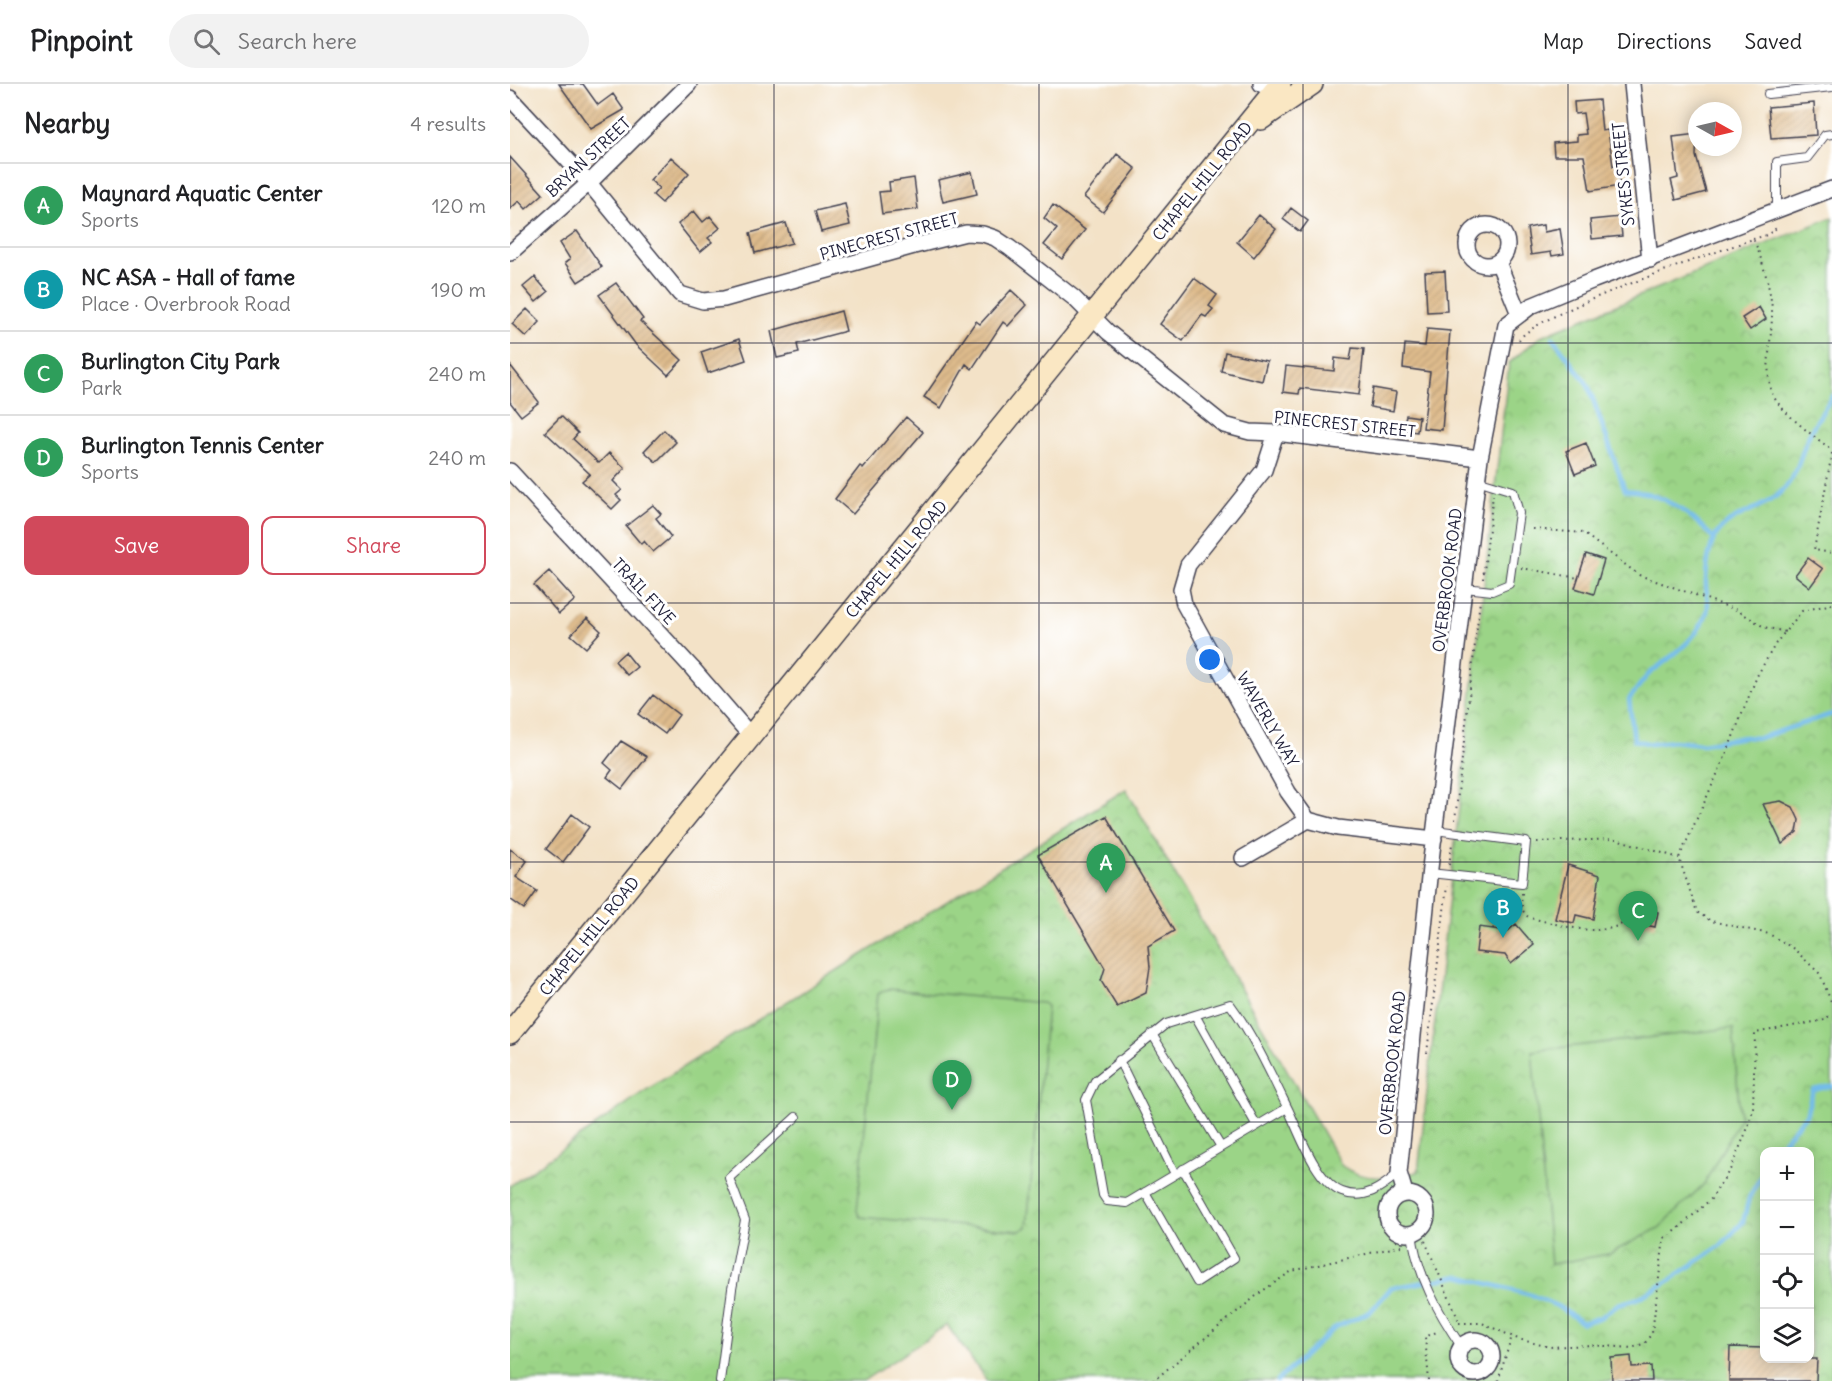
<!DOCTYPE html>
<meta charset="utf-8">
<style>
body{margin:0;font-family:Delius,sans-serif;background:#f2f2f2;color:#202124}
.controls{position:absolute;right:18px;bottom:18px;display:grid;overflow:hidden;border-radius:12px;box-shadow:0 3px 15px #0003}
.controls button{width:54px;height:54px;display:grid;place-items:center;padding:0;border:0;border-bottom:2px solid #e0e0e0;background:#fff;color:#202124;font:30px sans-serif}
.compass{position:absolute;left:1178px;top:18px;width:54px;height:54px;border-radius:50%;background:#fff;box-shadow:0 3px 15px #0003;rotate:98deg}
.you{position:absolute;left:700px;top:576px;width:21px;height:21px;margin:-15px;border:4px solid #fff;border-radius:50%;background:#1a73e8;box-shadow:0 0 0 9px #1a73e833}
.badge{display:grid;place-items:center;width:39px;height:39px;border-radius:50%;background:#d1495b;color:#fff;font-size:20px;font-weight:700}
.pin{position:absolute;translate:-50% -50px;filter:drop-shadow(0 2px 3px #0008)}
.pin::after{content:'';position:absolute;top:32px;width:21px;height:18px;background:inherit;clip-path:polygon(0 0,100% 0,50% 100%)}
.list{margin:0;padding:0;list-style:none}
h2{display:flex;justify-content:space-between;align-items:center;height:78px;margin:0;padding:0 24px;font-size:26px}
h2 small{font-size:20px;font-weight:400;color:#757577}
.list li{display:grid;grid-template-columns:39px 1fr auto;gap:18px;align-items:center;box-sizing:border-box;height:84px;padding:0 24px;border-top:2px solid #e0e0e0}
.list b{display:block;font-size:22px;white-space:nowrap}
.list p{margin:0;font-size:20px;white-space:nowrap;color:#757577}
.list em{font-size:20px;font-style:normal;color:#757577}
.actions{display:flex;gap:12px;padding:18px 24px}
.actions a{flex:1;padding:14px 0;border:2px solid #d1495b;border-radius:12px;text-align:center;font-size:21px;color:#d1495b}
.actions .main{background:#d1495b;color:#fff}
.icon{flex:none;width:33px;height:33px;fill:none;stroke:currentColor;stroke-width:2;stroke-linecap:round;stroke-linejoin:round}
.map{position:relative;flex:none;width:1322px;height:1297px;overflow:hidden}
header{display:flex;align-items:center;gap:36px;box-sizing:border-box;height:84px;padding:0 30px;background:#fff;border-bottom:2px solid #e0e0e0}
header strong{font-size:28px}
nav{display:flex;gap:33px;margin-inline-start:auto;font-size:21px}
.search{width:420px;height:54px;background:#f2f2f2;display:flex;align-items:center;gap:15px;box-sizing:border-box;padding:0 21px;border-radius:33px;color:#757577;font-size:22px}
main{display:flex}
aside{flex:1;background:#fff}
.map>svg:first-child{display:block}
.park{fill:url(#park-crowns);stroke:#5e7b61;stroke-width:1.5;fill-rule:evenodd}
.garden{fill:#9bd487;stroke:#5e7b61;stroke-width:1.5}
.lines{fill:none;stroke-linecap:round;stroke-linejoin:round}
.stream{stroke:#72bbeb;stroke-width:4.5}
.building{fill:url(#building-hatch)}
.lane-casing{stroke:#413f50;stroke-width:10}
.street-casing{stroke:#413f50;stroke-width:18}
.secondary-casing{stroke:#413f50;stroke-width:24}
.path{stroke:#413f50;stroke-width:2;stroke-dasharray:1.5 4.5;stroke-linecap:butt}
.lane{stroke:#fff;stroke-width:8}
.street{stroke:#fff;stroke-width:15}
.secondary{stroke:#fae7c3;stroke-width:21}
.grid{fill:none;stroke:#22223b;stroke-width:1.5;stroke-opacity:0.55}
.labels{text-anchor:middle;stroke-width:6;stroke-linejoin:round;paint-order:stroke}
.street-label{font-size:16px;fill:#22223b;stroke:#fff}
</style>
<header>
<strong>Pinpoint</strong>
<div class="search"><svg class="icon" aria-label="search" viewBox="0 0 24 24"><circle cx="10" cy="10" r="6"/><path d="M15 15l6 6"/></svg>Search here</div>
<nav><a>Map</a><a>Directions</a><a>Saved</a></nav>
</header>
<main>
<aside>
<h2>Nearby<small>4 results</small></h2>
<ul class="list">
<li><span class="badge" style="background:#2e9e5b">A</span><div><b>Maynard Aquatic Center</b><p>Sports</p></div><em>120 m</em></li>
<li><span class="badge" style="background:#0f9aa8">B</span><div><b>NC ASA - Hall of fame</b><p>Place · Overbrook Road</p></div><em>190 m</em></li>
<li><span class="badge" style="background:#2e9e5b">C</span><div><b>Burlington City Park</b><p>Park</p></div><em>240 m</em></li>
<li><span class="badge" style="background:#2e9e5b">D</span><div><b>Burlington Tennis Center</b><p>Sports</p></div><em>240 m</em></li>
</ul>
<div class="actions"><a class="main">Save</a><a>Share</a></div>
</aside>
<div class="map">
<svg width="1322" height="1297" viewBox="0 0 1322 1297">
<defs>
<pattern id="park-crowns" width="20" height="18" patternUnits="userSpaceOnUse" patternTransform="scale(1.5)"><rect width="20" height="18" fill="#9bd487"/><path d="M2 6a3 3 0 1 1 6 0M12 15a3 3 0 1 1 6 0" fill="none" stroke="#85b675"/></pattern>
<pattern id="building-hatch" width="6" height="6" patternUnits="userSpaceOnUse" patternTransform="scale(1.5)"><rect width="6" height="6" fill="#debb8c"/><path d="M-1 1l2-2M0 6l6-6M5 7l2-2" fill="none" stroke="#bea07a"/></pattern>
</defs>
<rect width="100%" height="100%" fill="#fff"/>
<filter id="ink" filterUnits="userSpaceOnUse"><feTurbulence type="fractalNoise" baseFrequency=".0167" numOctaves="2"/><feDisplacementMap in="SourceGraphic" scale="12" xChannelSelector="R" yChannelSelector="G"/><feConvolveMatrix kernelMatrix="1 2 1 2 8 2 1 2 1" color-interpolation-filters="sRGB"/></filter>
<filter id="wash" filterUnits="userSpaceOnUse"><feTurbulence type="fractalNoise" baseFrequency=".008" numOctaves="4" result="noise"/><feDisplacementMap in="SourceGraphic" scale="24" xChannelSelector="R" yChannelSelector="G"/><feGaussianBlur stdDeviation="1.35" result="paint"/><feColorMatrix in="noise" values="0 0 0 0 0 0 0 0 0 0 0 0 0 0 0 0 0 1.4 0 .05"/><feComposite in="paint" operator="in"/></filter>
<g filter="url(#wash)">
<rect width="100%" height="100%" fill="#f3e2c7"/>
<path class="park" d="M1322 133V1297H477L437 1241 353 1297H0V1102L133 1008 616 705 832 1082C856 1099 881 1093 908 1088L999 279 1031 252ZM1254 1068H1300V1274H1254Z"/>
<path class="garden" d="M378 905 533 919 537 922 517 1143 510 1147 350 1133 347 1127 368 910Z
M1223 944 1230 1034 1194 1100 1149 1144 1099 1170 1041 1180 1022 967Z"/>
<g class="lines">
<path class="stream" d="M1043 254 1078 301 1115 406C1150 407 1181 429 1204 455
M1322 312C1316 324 1307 335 1301 347 1290 368 1290 389 1272 407 1253 427 1220 428 1205 453 1199 464 1196 484 1196 497 1195 507 1200 519 1197 528 1188 556 1160 573 1139 590 1132 597 1126 607 1119 615L1124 656 1141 660 1163 657 1192 660 1234 653 1249 654 1322 630
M1264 1068 1296 1031 1303 1006 1322 1002
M767 1297 826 1243 860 1228 881 1204 949 1192 1021 1211 1047 1222 1073 1239 1091 1233 1108 1220 1126 1215 1154 1200 1210 1162 1233 1138 1239 1114 1254 1086"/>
</g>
<g id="blocks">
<path class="building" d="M49 0H73L88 21 103 10 114 26 81 45Z
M1089 16 1092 47 1098 46 1103 82 1106 81 1110 102 1080 107 1074 72H1044L1043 59 1067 57V51L1076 50 1073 29 1065 30 1064 18Z
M1304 19 1306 51 1261 54 1258 23Z
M1187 50 1186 72 1196 108 1166 116 1161 96 1168 94 1163 53Z
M607 70 626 85 593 128 574 113Z
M0 73 33 110 16 125 9 117 0 125Z
M161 73 179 89 152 119 143 111 149 104 140 96Z
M462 88 467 110 433 118 428 96Z
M404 94 408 125 372 130 369 108 380 107 379 98Z
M335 120 340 141 311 148 305 127Z
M543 121 575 146 552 175 534 161 547 145 534 134Z
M781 124 798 137 790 148 773 135Z
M184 127 193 138 200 132 210 144 198 154 202 158 190 168 168 140Z
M749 131 766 145 744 173 727 158Z
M1110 133 1112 152 1082 155 1080 136Z
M276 139 282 159 245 169 240 149Z
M1033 141 1034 148 1050 145 1054 170 1042 172 1041 168 1021 171 1017 144Z
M67 147 92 183 68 198 55 179 60 175 50 159Z
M935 187 937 227 917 228 915 188Z
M25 193 38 208 26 218 13 203Z
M684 194 707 211 699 222 703 225 696 233 692 231 673 257 650 240Z
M106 199 133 235 130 237 172 276 158 291 126 261 89 211Z
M501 206 517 221 498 242 493 238 462 285 456 280 431 324 414 313 466 237 470 240Z
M1249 223 1256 235 1240 246 1232 234Z
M17 225 30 238 16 253 2 240Z
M331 227 336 247 287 260 289 269 267 274 261 247Z
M917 245 940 247 932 346 913 344 920 288 893 284 895 260 915 262Z
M229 255 236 276 198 289 191 268Z
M842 264 854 265 849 311 790 304 789 310 773 308 776 282 824 287 825 274 840 276Z
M715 268 757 277 752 297 711 287Z
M0 281 29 318 11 332 0 318Z
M863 304 886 308 883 327 860 323Z
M896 331 909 333 907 348 893 346Z
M51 332 68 349 63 355 89 379 99 369 115 384 103 397 112 406 106 411 111 416 102 425 72 397 80 390 35 348Z
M396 333 413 348 343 430 325 415 350 382 353 384Z
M154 346 166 358 146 378 134 367Z
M1076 359 1085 382 1065 390 1056 367Z
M143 421 151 430 146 434 161 453 143 468 134 457 131 460 116 442Z
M1076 470 1094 476 1084 510 1065 504Z
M1298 474 1313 485 1300 503 1285 491Z
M39 487 65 516 49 530 24 501Z
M77 534 91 547 76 564 61 551Z
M115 568 127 583 117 591 105 577Z
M143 611 169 631 155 650 128 630Z
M111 657 137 673 112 705 97 693 102 686 94 679Z
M1271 717 1283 723 1289 736 1287 748 1272 760 1253 720Z
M62 730 79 743 53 778 36 765Z
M596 732 664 847 638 862 640 883 636 909 607 923 591 897 595 884 528 771Z
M0 765 17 777 6 793 27 807 14 825 0 815Z
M1058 781 1090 791 1083 835 1066 831 1064 839 1045 835Z
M1131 823 1148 828 1145 843 1127 839Z
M1006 840 1024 861 1001 880 995 871 966 868 969 843 998 847Z
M1220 1263 1254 1264V1275H1307L1306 1297H1219Z
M1121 1272 1122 1283 1141 1282 1142 1297H1102L1101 1274Z"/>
</g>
</g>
<g filter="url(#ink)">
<use href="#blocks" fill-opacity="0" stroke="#413f50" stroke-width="1.5"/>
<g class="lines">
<defs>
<path id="lane" d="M1258 10 1322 3
M1267 125V78L1297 74 1315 51 1322 50
M955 504 982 507 999 500 1009 429 1003 407 967 396
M920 789 1012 799 1016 758 925 746
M685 931 747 1042
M642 950 711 1063
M609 976 665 1090
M777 1024 617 1119 597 1117 593 1111 576 1016 585 997 656 940 720 920C743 951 761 990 778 1025 789 1048 806 1098 832 1108 855 1117 872 1103 889 1089
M635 1108 687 1198 724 1174 673 1085
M902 1149C907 1191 928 1228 951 1262
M210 1297 222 1205 235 1136 219 1094 286 1033"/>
<path id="street" d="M751 0 765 6
M1122 0 1140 176
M0 14 79 99 170 210 193 217 214 215 404 162 456 149 473 150 485 154 500 164 564 214 598 248 714 341 740 348 766 349 970 374
M957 161a20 20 0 1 1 40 0a20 20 0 1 1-40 0Z
M0 169 79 99 179 0
M988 178 1009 230
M766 349 754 386 678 481 671 505 674 520 778 708 798 736 828 744 924 755
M0 387 182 584 241 652
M733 774 798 736
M895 1109 889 1089 920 784 970 374 996 241 1021 222 1084 196 1322 105
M877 1130a20 20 0 1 1 40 0a20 20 0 1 1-40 0Z
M948 1273a17 17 0 1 1 34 0a17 17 0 1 1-34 0Z"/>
<path id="secondary" d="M751 35 802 0
M0 949 770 0"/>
</defs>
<use href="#lane" class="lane-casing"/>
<use href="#street" class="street-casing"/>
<use href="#secondary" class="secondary-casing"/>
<path class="path" d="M1243 155 1257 151 1269 142
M1009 256C1024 230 1204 169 1243 155 1251 169 1263 214 1262 230 1262 255 1254 284 1262 309 1268 326 1307 355 1322 366
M1322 369 1304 466 1322 469
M1023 445 1073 449 1129 491 1227 526 1254 543 1276 548
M1011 484 1069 494
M973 495 983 411
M1322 520 1292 527 1266 559 1247 592 1215 673 1169 774 1187 828 1201 837 1259 850 1284 865 1310 890 1322 920
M945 736 970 516
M1027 758 1106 755 1169 774
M939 781 942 760
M1012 809C1012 820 1010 828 1020 834 1059 842 1099 860 1130 826
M983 845 987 808
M917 969 937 802
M910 1107C923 1120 927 1137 915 1152
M915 1157 949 1237
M949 1239H972L1008 1255 1039 1263 1081 1261 1122 1264 1135 1259 1142 1249 1154 1154 1161 1151 1201 1115 1221 1084 1237 1046 1243 1026 1245 949 1315 936 1322 929
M643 1297 751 1208 782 1187 895 1161
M919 1297 915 1253 929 1247
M988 1297 1002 1252"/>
<use href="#lane" class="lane"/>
<use href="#street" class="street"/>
<use href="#secondary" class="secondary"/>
</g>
</g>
<path class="grid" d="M264 0V1297M529 0V1297M793 0V1297M1058 0V1297M0 259H1322M0 519H1322M0 778H1322M0 1038H1322"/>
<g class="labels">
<g class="street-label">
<text transform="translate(78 73) rotate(-43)" y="6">BRYAN STREET</text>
<text transform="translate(1113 90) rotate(-96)" y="6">SYKES STREET</text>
<text transform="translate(692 97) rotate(-51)" y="6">CHAPEL HILL ROAD</text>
<text transform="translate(379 152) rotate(-15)" y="6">PINECREST STREET</text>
<text transform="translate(835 340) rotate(6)" y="6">PINECREST STREET</text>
<text transform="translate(386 475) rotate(-50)" y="6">CHAPEL HILL ROAD</text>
<text transform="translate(937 496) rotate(-83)" y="6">OVERBROOK ROAD</text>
<text transform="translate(134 507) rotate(47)" y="6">TRAIL FIVE</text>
<text transform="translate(758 635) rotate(60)" y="6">WAVERLY WAY</text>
<text transform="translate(79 852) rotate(-51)" y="6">CHAPEL HILL ROAD</text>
<text transform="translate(882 979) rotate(-84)" y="6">OVERBROOK ROAD</text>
</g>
</g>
</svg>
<div class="controls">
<button>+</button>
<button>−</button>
<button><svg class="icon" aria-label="locate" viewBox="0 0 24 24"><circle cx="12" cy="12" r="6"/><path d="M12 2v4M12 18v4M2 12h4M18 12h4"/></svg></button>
<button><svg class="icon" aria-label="layers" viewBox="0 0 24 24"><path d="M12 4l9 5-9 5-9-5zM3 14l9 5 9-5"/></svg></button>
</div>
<svg class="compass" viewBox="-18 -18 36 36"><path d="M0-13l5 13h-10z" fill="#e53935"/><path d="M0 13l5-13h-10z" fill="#757577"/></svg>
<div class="you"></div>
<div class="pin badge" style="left:596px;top:809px;background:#2e9e5b">A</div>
<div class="pin badge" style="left:993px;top:854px;background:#0f9aa8">B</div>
<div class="pin badge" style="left:1128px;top:857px;background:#2e9e5b">C</div>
<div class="pin badge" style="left:442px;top:1026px;background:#2e9e5b">D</div>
</div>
</main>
